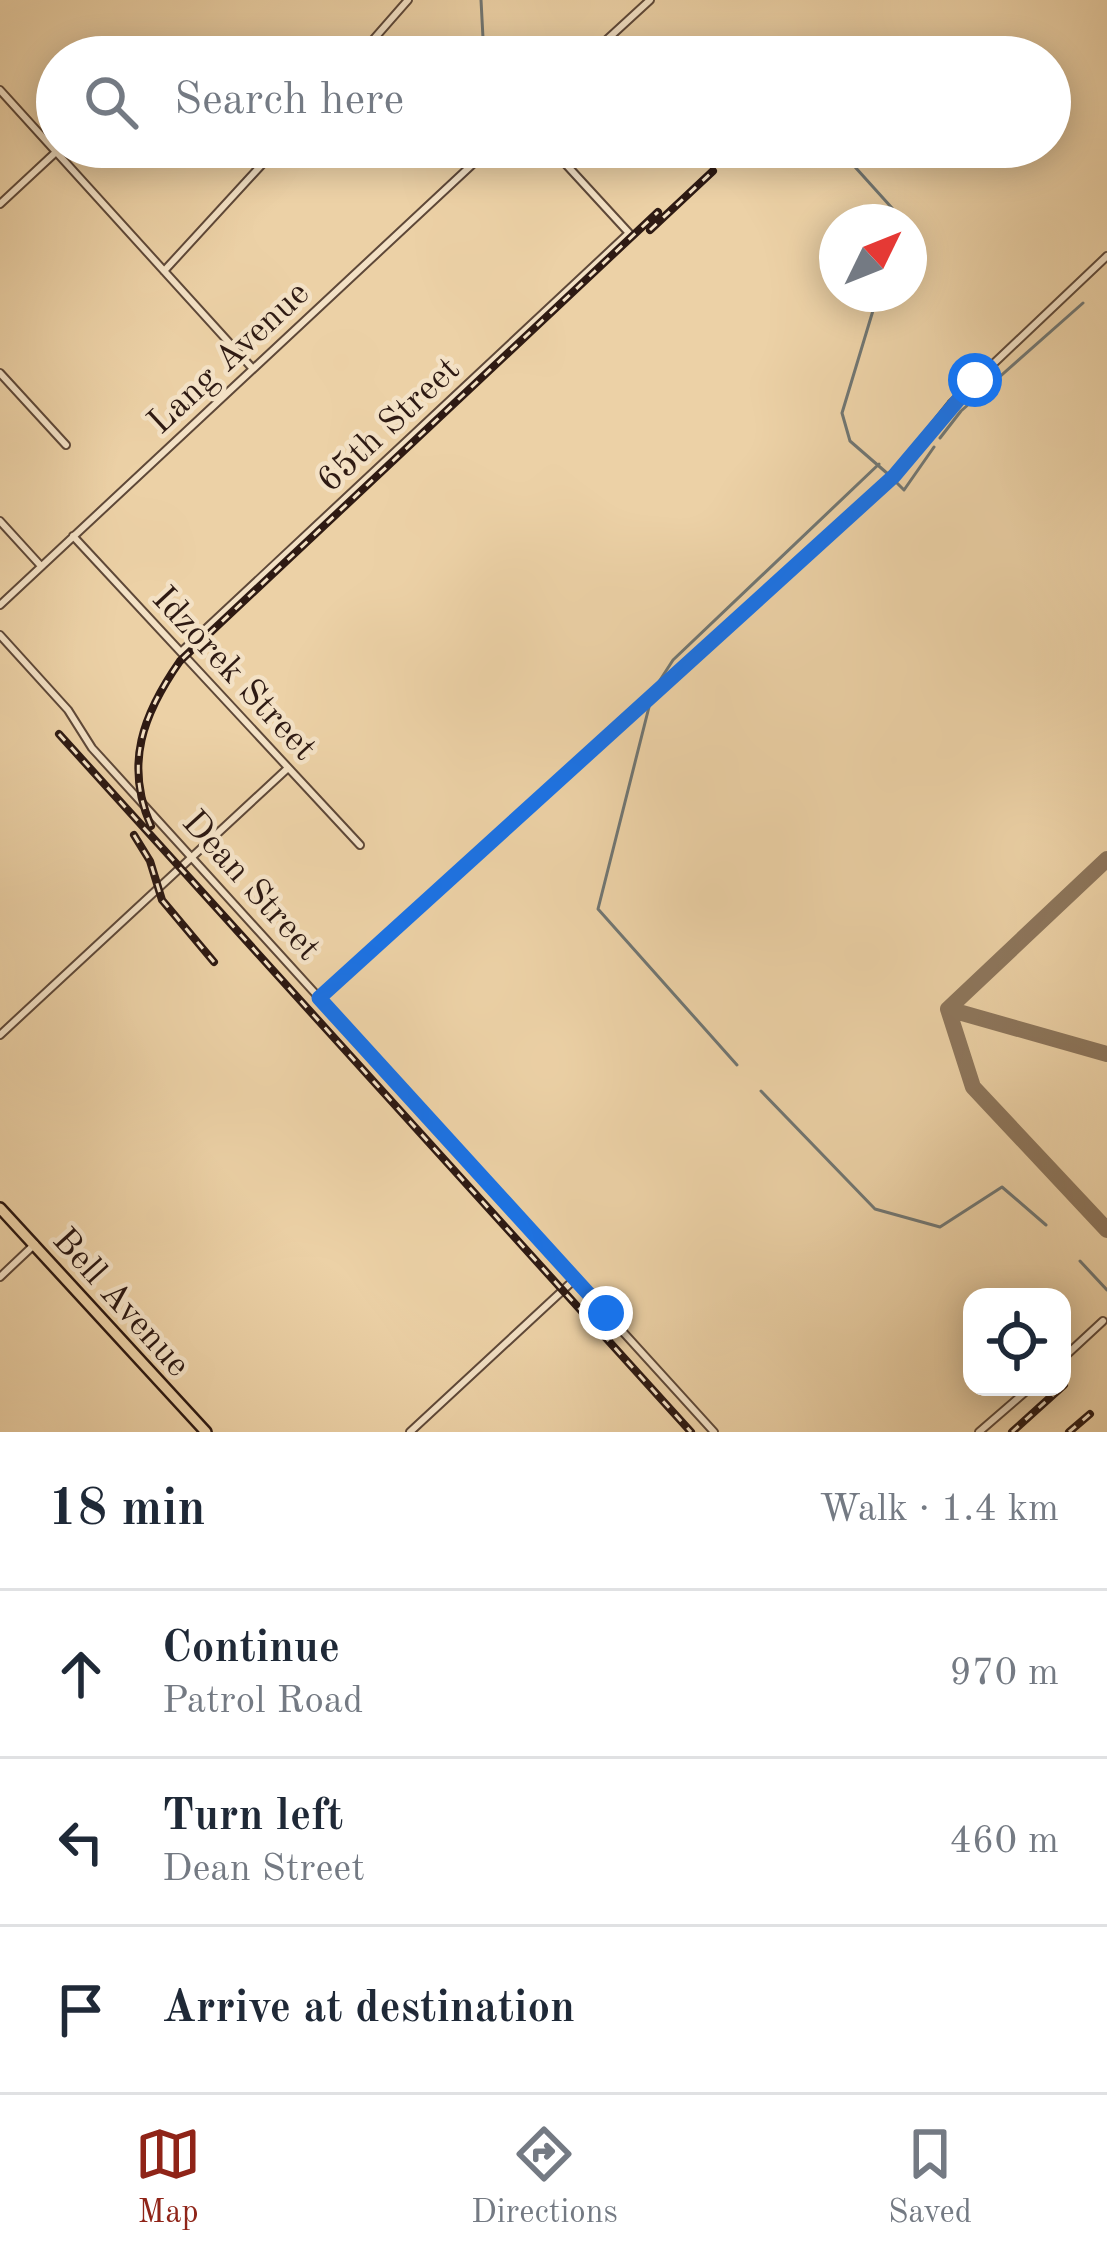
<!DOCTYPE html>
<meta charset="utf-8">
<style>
body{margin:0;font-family:"Old Standard TT",serif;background:#f6f6f7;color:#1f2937}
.controls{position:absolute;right:36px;bottom:36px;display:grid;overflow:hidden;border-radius:24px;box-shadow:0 6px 30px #0003}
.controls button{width:108px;height:108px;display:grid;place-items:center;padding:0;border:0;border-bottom:3px solid #e0e1e3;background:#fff;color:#1f2937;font:60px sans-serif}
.compass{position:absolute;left:819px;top:204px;width:108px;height:108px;border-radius:50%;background:#fff;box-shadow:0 6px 30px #0003;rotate:47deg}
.stop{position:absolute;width:36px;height:36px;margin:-27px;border:9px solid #1a73e8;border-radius:50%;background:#fff}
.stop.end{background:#1a73e8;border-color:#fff;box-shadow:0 3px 12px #0008}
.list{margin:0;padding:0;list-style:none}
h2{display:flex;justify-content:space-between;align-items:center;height:156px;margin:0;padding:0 48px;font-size:51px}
h2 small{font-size:39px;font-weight:400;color:#747a83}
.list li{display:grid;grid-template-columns:78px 1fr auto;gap:36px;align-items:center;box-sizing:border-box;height:168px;padding:0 48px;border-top:3px solid #e0e1e3}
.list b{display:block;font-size:45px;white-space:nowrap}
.list p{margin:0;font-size:39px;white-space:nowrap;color:#747a83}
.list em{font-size:39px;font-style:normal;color:#747a83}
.icon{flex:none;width:66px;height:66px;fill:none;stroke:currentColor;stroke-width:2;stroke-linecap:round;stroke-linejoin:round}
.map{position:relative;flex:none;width:1107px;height:1432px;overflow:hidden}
.search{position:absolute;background:#fff;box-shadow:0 6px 30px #0003;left:36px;right:36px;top:36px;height:132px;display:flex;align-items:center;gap:30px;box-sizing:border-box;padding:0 42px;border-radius:66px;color:#747a83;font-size:45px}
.sheet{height:660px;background:#fff}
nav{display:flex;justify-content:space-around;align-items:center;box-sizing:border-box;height:168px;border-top:3px solid #e0e1e3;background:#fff;font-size:33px;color:#747a83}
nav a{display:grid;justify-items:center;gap:6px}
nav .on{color:#8f2418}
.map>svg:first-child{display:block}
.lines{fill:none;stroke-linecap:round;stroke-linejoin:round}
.stream{stroke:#717672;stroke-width:3}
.taxiway{stroke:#8d765c;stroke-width:16}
.minor-casing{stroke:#5e4838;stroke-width:10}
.major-casing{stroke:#2e1a13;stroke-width:14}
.minor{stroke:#f3e1c5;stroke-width:6}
.major{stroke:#ecd1a6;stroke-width:9}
.rail-casing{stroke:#2e1a13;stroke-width:8}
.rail{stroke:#f3e1c5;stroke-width:3;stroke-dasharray:9;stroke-linecap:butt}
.route{stroke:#1a73e8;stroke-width:15}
.labels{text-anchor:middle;stroke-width:9;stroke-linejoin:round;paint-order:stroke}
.street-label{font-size:36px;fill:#2e1a13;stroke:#f3e1c5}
</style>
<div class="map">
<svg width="1107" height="1432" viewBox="0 0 1107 1432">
<rect width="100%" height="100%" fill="#ecd1a6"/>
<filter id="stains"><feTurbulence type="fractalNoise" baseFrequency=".00167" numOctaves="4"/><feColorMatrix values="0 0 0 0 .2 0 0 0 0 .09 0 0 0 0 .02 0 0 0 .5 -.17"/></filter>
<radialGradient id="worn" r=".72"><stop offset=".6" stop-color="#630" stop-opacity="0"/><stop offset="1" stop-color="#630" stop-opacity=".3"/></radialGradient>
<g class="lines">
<path class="stream" d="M481 0 484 57
M837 147 892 208 895 222
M878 294 842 413 850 441 888 474
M940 438 961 411 1083 303
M895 481 904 490 934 447
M653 691 673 660 879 464
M649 707 598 909 737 1065
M761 1091 875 1209 940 1227 1002 1187 1046 1225
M1080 1261 1107 1290"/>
<path class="taxiway" d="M948 1009 973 1087 1107 1230
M948 1009 1107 859
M948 1009 1107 1054"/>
<defs>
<path id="minor" d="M358 57 408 0
M588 57 650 0
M0 90 253 369
M0 204 56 152
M164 271 278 147
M0 373 66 445
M0 521 41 566
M73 536 360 845
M0 605 491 147
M0 635 68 710 92 748 714 1432
M181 652 629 233 550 147
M319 998 894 476 951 404 1107 256
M0 1035 288 768
M0 1277 35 1244
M1062 1359 1103 1321
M410 1432 575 1279
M979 1432 1031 1387"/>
<path id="major" d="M0 1208 206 1432"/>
</defs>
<use href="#minor" class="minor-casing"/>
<use href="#major" class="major-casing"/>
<use href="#minor" class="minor"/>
<use href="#major" class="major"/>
<defs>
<path id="rail" d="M650 230 713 171
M59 734 691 1432
M151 826C124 764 143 714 180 661L658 212
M134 835 150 861 162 900 214 962
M1012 1432 1064 1385
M1069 1432 1090 1414"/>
</defs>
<use href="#rail" class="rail-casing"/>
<use href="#rail" class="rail"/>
</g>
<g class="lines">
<path class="route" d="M606 1313 319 998 894 476 975 380"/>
</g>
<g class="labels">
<g class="street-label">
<text transform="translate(227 356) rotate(-43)" y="13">Lang Avenue</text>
<text transform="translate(387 423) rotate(-43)" y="13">65th Street</text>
<text transform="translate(236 672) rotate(47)" y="13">Idzorek Street</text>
<text transform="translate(253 884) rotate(48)" y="13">Dean Street</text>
<text transform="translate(123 1301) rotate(48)" y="13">Bell Avenue</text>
</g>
</g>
<rect width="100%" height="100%" filter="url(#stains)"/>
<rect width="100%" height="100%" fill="url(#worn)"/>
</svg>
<div class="controls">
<button><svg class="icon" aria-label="locate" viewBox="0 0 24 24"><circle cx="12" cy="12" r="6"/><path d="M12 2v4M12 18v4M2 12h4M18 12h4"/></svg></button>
</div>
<svg class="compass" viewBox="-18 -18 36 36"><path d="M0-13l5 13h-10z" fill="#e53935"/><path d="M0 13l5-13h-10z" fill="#747a83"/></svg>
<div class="stop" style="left:975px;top:380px"></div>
<div class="stop end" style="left:606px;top:1313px"></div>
<div class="search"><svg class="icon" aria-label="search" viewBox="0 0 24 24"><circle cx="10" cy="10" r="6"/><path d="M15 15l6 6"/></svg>Search here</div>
</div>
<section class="sheet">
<h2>18 min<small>Walk · 1.4 km</small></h2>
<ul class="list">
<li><svg class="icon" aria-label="ahead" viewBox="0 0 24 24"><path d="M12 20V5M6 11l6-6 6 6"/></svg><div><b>Continue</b><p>Patrol Road</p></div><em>970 m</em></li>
<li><svg class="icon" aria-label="left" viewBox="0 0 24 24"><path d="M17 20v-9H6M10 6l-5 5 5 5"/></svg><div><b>Turn left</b><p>Dean Street</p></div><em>460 m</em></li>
<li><svg class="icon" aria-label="arrive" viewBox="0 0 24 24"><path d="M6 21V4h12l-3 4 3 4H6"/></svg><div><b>Arrive at destination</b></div></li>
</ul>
</section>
<nav>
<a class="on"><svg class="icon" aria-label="map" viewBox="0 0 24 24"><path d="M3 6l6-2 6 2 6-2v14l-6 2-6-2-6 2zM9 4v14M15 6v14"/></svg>Map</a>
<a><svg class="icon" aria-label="directions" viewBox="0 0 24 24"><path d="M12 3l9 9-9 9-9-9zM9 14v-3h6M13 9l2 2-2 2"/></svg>Directions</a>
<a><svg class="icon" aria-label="saved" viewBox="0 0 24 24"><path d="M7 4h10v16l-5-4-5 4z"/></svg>Saved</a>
</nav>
